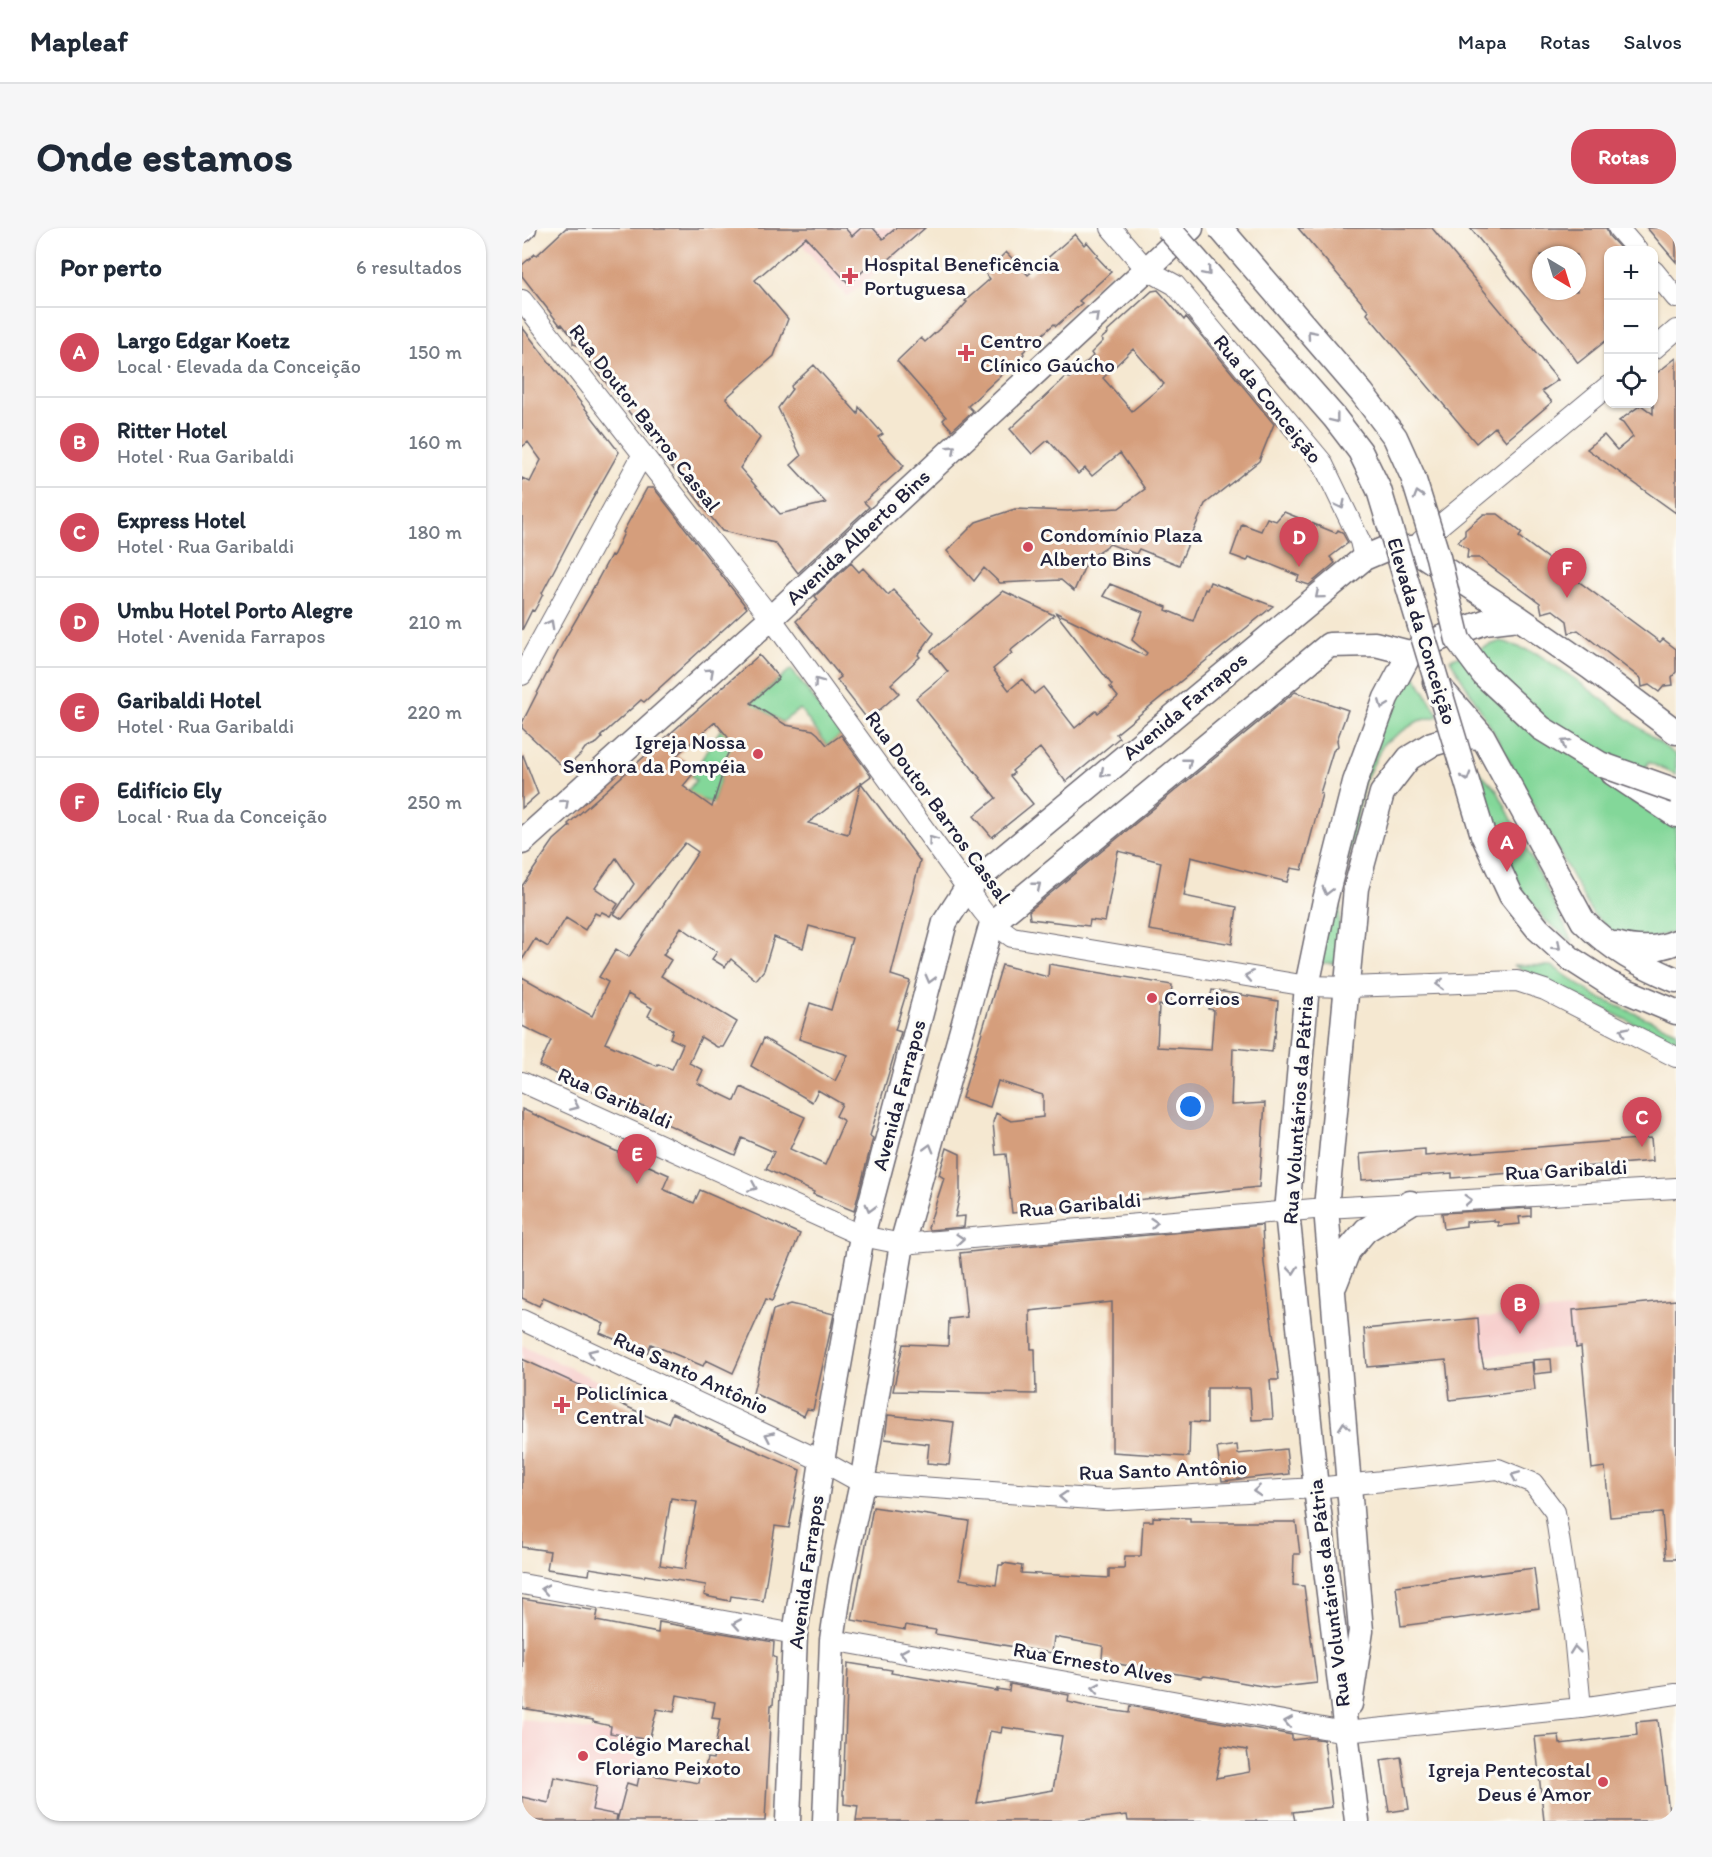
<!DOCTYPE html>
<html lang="pt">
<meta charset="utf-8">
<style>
body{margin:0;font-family:Itim,sans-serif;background:#f6f6f7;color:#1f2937}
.controls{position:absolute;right:18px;top:18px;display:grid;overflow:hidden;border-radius:12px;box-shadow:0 2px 4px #0004}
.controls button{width:54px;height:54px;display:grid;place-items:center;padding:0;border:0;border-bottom:2px solid #e0e1e3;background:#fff;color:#1f2937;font:30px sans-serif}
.compass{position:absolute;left:1010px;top:18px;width:54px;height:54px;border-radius:50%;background:#fff;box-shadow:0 2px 4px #0004;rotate:142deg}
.you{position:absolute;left:669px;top:879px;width:21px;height:21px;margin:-15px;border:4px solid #fff;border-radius:50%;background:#1a73e8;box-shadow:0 0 0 9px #1a73e833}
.badge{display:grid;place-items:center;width:39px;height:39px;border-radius:50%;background:#d1495b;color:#fff;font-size:20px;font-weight:700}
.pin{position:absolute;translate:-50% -50px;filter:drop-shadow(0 2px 3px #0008)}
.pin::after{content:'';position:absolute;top:32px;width:21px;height:18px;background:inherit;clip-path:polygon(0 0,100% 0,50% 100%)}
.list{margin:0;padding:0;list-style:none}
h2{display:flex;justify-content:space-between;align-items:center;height:78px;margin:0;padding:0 24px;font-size:26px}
h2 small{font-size:20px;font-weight:400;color:#747a83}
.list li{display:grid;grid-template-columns:39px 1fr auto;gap:18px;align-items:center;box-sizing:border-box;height:90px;padding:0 24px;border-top:2px solid #e0e1e3}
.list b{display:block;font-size:22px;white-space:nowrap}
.list p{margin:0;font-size:20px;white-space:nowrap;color:#747a83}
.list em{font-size:20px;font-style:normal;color:#747a83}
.icon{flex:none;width:33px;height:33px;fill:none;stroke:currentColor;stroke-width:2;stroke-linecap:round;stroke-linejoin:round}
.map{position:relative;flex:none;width:1154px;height:1593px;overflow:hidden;border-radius:24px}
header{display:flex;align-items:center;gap:36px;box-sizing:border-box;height:84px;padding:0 30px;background:#fff;border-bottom:2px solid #e0e1e3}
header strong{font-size:28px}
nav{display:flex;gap:33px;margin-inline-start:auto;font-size:21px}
.intro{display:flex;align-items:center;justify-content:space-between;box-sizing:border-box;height:144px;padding:0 36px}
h1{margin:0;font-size:42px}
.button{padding:15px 27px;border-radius:24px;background:#d1495b;color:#fff;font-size:21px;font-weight:700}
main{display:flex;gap:36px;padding:0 36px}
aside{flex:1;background:#fff;border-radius:24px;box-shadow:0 2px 4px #0004}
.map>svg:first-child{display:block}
.built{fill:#f7d0ce}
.green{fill:#83d799;stroke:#527c6a;stroke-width:1.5}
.building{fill:#d59e7c;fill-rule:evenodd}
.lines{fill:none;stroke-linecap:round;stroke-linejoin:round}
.minor-casing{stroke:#6c6770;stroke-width:22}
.major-casing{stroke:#6c6770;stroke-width:27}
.minor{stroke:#fff;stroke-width:20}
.major{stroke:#fff;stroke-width:24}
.major-bridge-casing{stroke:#6c6770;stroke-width:27;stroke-linecap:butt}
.major-bridge{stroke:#fff;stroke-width:24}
.oneway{stroke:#9c9ca7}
.poi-dot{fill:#d1495b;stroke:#fdfcf7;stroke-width:2}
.labels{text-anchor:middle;stroke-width:6;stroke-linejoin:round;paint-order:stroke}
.poi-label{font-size:21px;fill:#22223b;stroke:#fdfcf7;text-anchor:start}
.street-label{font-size:21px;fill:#22223b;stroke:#fdfcf7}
</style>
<header>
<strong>Mapleaf</strong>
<nav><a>Mapa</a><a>Rotas</a><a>Salvos</a></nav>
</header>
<div class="intro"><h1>Onde estamos</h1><a class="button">Rotas</a></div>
<main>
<aside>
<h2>Por perto<small>6 resultados</small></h2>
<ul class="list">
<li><span class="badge">A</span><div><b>Largo Edgar Koetz</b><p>Local · Elevada da Conceição</p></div><em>150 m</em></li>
<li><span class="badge">B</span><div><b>Ritter Hotel</b><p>Hotel · Rua Garibaldi</p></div><em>160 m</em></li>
<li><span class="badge">C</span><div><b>Express Hotel</b><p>Hotel · Rua Garibaldi</p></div><em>180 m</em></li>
<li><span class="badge">D</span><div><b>Umbu Hotel Porto Alegre</b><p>Hotel · Avenida Farrapos</p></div><em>210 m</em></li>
<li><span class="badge">E</span><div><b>Garibaldi Hotel</b><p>Hotel · Rua Garibaldi</p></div><em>220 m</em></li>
<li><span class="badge">F</span><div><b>Edifício Ely</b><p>Local · Rua da Conceição</p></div><em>250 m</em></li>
</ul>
</aside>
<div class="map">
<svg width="1154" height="1593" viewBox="0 0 1154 1593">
<rect width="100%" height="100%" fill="#fdfcf7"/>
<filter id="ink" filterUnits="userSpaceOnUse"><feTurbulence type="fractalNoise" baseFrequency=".0167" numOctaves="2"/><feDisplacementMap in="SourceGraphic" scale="12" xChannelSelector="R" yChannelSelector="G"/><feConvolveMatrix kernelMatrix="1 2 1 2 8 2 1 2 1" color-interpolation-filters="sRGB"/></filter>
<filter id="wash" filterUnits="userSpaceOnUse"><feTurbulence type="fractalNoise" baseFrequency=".008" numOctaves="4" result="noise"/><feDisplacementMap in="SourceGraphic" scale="24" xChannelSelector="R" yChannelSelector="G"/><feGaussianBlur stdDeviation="1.35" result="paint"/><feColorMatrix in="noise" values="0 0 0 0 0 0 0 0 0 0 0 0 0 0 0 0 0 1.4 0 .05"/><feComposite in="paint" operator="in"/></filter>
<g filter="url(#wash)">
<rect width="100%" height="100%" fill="#f5e8d1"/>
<path class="built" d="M266 0H407L325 69Z
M1154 1072V1111L845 1139 842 1101Z
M0 1117 88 1159 63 1218 0 1195Z
M0 1491 127 1512 118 1545 244 1566 243 1593H0Z"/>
<path class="green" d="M979 413 1014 425 1053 451 1154 527V547L1126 534 1110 573 1147 588 1154 594V704L1127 711 1090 704 1070 685 971 503 928 431Z
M269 441 319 507 305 517 278 481 260 494 237 480 195 545 200 547 191 575 177 571 150 584 174 552 169 548 199 501Z
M894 449 917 488 896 493 862 515 842 554 819 665 815 735H794L837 553 876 459Z
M951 537 975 562 1051 714 1024 693 999 661 968 602Z
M991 737 1030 738 1075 769 1154 803V816Z"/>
<g id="blocks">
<path class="building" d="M44 0H323L330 8 339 0H351L361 11 374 0H403L358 39 352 33 327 56 284 9 233 52 266 91 252 128 204 170 238 210 218 240 258 286 304 275 269 237 279 228 256 180 270 161 269 158 292 137 336 186 337 179 361 206 356 209 382 238 342 274 347 279 276 345 253 315 200 303 60 124 59 118 51 116V110L40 96 38 97 0 48V37L13 26 15 27Z
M776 0H910L1036 152 1020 163 1030 174 984 213 973 199 954 215 845 86 847 83Z
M948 0H1084L1087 8 1100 22H1086V111L1056 135 1041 114ZM1019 27H1055V63H1019Z
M1125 0H1154V34Z
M553 6 562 17 565 14 576 27 574 28 589 44 557 73 560 75 534 98 532 96 501 124 502 126 446 178 451 183 430 202 421 192 424 189 375 133 399 110 403 114 437 83 445 74 443 73 468 51 463 45 484 24 506 47Z
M636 62 662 92 664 89 752 196 737 233 683 276 657 337 617 321 614 326 588 316 566 331 552 363 539 352 478 355 462 340 452 353 425 323 454 294 493 281 546 283 597 280 623 261 598 225 570 248 563 240 556 246 526 212 510 226 488 201 545 148 547 150 571 128 569 125 581 113 579 111 586 105 585 104 630 63ZM611 121 642 156 610 183 581 150Z
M0 99 97 224 53 302 20 365 21 366 16 376 12 383 10 382 0 402V250L8 254 19 232 6 214 0 219Z
M1154 130V285L1065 221 1082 207 1095 222 1111 209 1101 195 1097 193 1119 177 1131 186V148Z
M125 260H132L225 380 122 474 119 472 79 508 80 510 75 515 63 520 59 526 43 541 0 500V495L41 414 70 364H69L89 327 91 328 102 305 101 304Z
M762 284 814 305 816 302 820 304 826 315 808 329 813 335 787 357 775 353 777 348 743 334V335L727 329 725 333 709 327 720 296 739 303 745 290 754 293Z
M962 286H976L1000 305 997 309 1138 414 1141 411 1154 421V444L1150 449 1151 457 1142 458 1137 464 1127 457 1120 459 1119 451 1056 402 1047 405 1045 393 1031 382 1020 385 1018 375 957 330H945L946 321 936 314 943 307V302Z
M329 335 337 344 341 340 366 367 371 362 412 405 396 427 398 429 369 456 377 465 346 492 315 452 319 449 274 393 296 372 293 368Z
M688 354 751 378 594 506 597 510 544 554 518 520 490 543 492 545 488 548 511 576 470 609 452 588 474 570 394 470 426 444 409 423 481 363 532 387 488 423 490 425 471 441 487 462 500 451 512 466 521 459 553 500 574 483 576 485 596 469 588 459 590 457 533 384 623 428 625 425 610 412 621 384 581 368 588 356 645 379 644 382 671 393 683 361 685 362Z
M237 427 257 450 229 475 264 497 291 502 296 506 305 517 319 507 349 548 286 595 326 606 339 555 398 633 369 747 388 753 373 802 379 804 348 908 351 910 332 983 291 966 292 964 244 941 252 924 220 910 213 927 140 894 143 888 117 877 114 883 17 838 29 812 0 798V749L70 788 86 754 77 749 94 721 107 729 176 624 163 615 100 691 92 686 112 656 94 630 73 660 96 676 88 688 80 684 77 687 73 685 63 702 44 690 26 719 13 711 0 732V658L32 612 48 598 46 596ZM193 494 211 515 199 540 200 547 190 579 161 558 175 541 155 527ZM287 698 330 710 309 782 288 775 277 811 326 827 313 853 242 810 229 838 290 874 296 862 320 876 314 888 322 893 303 937 268 921 283 889 219 859 213 873 175 855 181 842 167 835 179 809 195 819H201L215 794 139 748 149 732 141 727 159 699 195 724 190 731 203 739 209 731 234 752 242 742 252 709 281 720ZM106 766 130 780 126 788 151 802 148 810 161 816 150 841 136 836 135 838 83 815Z
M773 464 826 482 815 512 816 518 811 523 798 565 800 566 780 642 769 640 765 654 669 629 662 668 715 679 710 716 627 702 639 634 596 623 583 694 568 692 567 698 508 691 507 683Z
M1 527 16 566 0 580V528Z
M527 736 650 757 648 778 637 777 635 819 689 822 692 782 686 781 690 762 756 773 753 809 752 808 750 824 711 820 709 877 743 875 737 959 490 985 484 926 474 927 471 894 474 885 489 893 521 889V867L476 853 468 879 440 870 480 737 526 749Z
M0 881 147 947 141 961 172 975 178 962 278 1006 250 1073 244 1071 211 1145 184 1132 181 1138 129 1116 125 1125 78 1105 82 1096 21 1069 17 1078 0 1070Z
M1129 910 1131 933 930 950V945L840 952 838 926 903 921V928Z
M425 920 438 926V967L433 989 443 988 442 999 407 1002 406 1000 422 950 417 947Z
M1009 980V988L997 989 998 996 976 998V994H972V992L944 994V998L922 1001 920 985Z
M740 997 742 1035 757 1152H748L751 1191 730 1192 728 1160H685V1195L668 1194 667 1229 590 1224V1074L508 1083 509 1121H513L514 1166 371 1163 381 1116 426 1118 427 1091 445 1089 438 1025 513 1017Z
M1154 1072V1331H1144L1140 1285 1088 1289 1083 1239 1070 1241 1059 1119 1054 1120 1051 1082Z
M269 1076 312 1086 291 1182 285 1181 282 1188 231 1165 251 1082Z
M956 1090 958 1123 962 1140 1010 1134 1013 1162 928 1172 924 1132 845 1139 842 1101Z
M0 1131 134 1192V1190L146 1195 150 1185 278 1242 267 1300 253 1298 241 1373 209 1368 208 1373 188 1369 182 1367 184 1357 123 1347 122 1349 68 1340 67 1347 25 1341 28 1323 0 1319ZM149 1270 175 1274 163 1341 138 1337Z
M1029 1131 1030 1144 1012 1146 1011 1132Z
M366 1187 432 1194 427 1237 405 1235 407 1216 363 1211Z
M715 1217 716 1226 764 1221 767 1246 700 1253 695 1220Z
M351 1279 447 1293 438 1351 474 1357 477 1337H481V1335L500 1338 499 1345 587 1350V1341H602L603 1328H619L621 1293H631V1289L668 1290V1294H774L778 1326H772L771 1357 782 1358 795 1455 751 1460 690 1449 682 1448 680 1450 590 1435 589 1432 580 1431 581 1418 532 1409 530 1425 413 1406 414 1402 400 1400 384 1397 383 1402 330 1392Z
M1012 1340 1017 1380 879 1398 874 1358Z
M0 1371 76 1383 74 1393 136 1405 137 1394 252 1414 251 1428 254 1430 251 1477H249L243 1593H95L105 1555 115 1558 118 1545 177 1555 179 1543H182L183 1540 185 1530 191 1531 198 1491 190 1490 193 1474 155 1467 152 1484 135 1481 127 1512 88 1505 89 1498 71 1494V1492L0 1480Z
M326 1435 370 1442 369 1445 475 1463V1461L487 1463 488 1456 547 1467 546 1474 567 1479 607 1485 608 1478 770 1507V1512L788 1510 802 1512 810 1579 771 1584 773 1593H606L605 1587 552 1593H334L336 1578 322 1576V1567H321ZM480 1499 540 1508 531 1562 455 1575 468 1503 479 1505ZM700 1518 725 1522 728 1544 694 1550Z
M1136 1492 1148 1593H1022L1013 1509 1037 1507 1038 1516 1115 1507 1114 1494Z
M879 1529 887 1581 867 1584 859 1532Z
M32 1549 75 1558 70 1582 95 1587 94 1593H0V1569L27 1575Z"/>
</g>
</g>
<g filter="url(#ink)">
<use href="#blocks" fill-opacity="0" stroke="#6c6770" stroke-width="1.5"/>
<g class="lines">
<defs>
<path id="minor" d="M589 0 624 41 653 57 800 234 838 313 842 330
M1096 0 1115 22
M1132 43 1154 70
M0 72 249 390 445 660C460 684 467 693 490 709L785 758 826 759 995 753 1023 762 1154 829
M1132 121 1154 102
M899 313 1086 158
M0 447 121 226
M0 854 340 1008 380 1016 804 980 1154 960
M0 1092 300 1233 340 1255 585 1272 794 1260 976 1241 1011 1255 1033 1284 1052 1407 1059 1480
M0 1356 273 1406
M310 1412 823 1504 1059 1480 1154 1466"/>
<path id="major" d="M0 2 2 0
M913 454 961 509 1061 693C1090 722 1117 736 1154 752
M1091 545 1154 587
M0 614 249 390 669 0
M1094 716C1114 722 1135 722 1154 714
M1088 756 1154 784
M813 1056 826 1023 844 1002 888 975
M828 1476 839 1403 804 980 834 660 860 565 887 530 910 516 937 508 961 509
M266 1593 273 1406 300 1233 340 1008 423 694 445 660 842 330 863 321 890 320 997 390 1069 440 1154 504
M303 1593 310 1412 319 1352 340 1255 380 1016 470 695 807 417 853 416 888 425
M835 1593 794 1260 765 984 785 758 803 672 833 554 864 470 888 425 919 410 963 394 997 390"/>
</defs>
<use href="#minor" class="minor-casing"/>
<use href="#major" class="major-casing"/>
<use href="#minor" class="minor"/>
<use href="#major" class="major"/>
<defs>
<path id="major-bridge" d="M646 0 812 189 838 223 857 262 961 607 989 667 1016 701 1049 731 1088 756
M698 0 840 165 873 209 891 249 916 329 936 412 962 447 1019 500 1078 536 1154 563"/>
</defs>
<use href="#major-bridge" class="major-bridge-casing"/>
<use href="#major-bridge" class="major-bridge"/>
</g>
<defs><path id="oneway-chevron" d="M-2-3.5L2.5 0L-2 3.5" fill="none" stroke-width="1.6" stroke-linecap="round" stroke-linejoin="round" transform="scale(1.5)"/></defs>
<g class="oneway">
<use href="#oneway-chevron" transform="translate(685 44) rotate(49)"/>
<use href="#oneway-chevron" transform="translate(573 88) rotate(-43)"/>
<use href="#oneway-chevron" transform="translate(789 106) rotate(-131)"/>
<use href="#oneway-chevron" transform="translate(813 191) rotate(52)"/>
<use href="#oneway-chevron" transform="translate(430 221) rotate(-43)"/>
<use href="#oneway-chevron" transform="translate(896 267) rotate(-107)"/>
<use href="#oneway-chevron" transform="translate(819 277) rotate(64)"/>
<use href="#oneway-chevron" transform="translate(797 367) rotate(140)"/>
<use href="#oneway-chevron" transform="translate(28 396) rotate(-61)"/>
<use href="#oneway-chevron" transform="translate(188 444) rotate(-42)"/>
<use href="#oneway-chevron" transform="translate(296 454) rotate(-126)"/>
<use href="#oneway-chevron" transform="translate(861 477) rotate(111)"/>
<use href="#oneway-chevron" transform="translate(1043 515) rotate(-148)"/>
<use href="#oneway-chevron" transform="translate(666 534) rotate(-39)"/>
<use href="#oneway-chevron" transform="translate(582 545) rotate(140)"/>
<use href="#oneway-chevron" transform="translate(944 549) rotate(73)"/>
<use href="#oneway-chevron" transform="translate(43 575) rotate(-42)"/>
<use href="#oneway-chevron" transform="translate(410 612) rotate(-126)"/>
<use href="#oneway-chevron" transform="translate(515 658) rotate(-39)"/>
<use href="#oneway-chevron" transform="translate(805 663) rotate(104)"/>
<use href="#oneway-chevron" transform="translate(1035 718) rotate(42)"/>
<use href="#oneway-chevron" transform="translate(727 748) rotate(-170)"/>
<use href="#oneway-chevron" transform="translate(408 751) rotate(105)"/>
<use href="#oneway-chevron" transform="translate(918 756) rotate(178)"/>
<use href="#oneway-chevron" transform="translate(1102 803) rotate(-153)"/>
<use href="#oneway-chevron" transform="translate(53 878) rotate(24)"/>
<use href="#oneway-chevron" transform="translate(407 920) rotate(-74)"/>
<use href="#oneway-chevron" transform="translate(231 959) rotate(24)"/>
<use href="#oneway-chevron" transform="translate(946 972) rotate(-3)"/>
<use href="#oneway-chevron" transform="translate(348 980) rotate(105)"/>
<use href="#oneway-chevron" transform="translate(632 995) rotate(-5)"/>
<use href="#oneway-chevron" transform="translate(438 1011) rotate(-5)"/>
<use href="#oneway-chevron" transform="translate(771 1042) rotate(84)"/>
<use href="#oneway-chevron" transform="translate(70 1125) rotate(-155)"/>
<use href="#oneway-chevron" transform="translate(822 1198) rotate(-95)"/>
<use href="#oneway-chevron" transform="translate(247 1208) rotate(-155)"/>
<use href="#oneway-chevron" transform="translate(993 1248) rotate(-157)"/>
<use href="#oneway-chevron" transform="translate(735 1263) rotate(177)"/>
<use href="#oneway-chevron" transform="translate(541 1269) rotate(-176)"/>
<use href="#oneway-chevron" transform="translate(23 1361) rotate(-170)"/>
<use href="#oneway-chevron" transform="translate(215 1396) rotate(-170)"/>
<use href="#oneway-chevron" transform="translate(1053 1422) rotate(-96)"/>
<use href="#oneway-chevron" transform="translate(382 1425) rotate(-170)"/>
<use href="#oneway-chevron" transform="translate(574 1460) rotate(-170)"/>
<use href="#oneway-chevron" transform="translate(766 1494) rotate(-170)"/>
</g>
</g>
<g class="poi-dot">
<path d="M325 39h6v6h6v6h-6v6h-6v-6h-6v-6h6z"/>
<path d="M441 116h6v6h6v6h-6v6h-6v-6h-6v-6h6z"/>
<circle cx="506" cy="319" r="6"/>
<circle cx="236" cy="526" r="6"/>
<circle cx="630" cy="770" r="6"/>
<path d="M37 1168h6v6h6v6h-6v6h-6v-6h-6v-6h6z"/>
<circle cx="61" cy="1528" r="6"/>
<circle cx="1081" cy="1554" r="6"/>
</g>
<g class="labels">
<g class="poi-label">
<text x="342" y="43">Hospital Beneficência<tspan x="342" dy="24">Portuguesa</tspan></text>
<text x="458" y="120">Centro<tspan x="458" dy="24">Clínico Gaúcho</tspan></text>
<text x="518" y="314">Condomínio Plaza<tspan x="518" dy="24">Alberto Bins</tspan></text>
<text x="224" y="521" text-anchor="end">Igreja Nossa<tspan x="224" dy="24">Senhora da Pompéia</tspan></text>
<text x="642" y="777">Correios</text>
<text x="54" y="1172">Policlínica<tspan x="54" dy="24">Central</tspan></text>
<text x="73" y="1523">Colégio Marechal<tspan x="73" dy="24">Floriano Peixoto</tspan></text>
<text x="1069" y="1549" text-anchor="end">Igreja Pentecostal<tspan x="1069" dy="24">Deus é Amor</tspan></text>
</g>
<g class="street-label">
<text transform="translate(746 171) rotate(51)" y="7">Rua da Conceição</text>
<text transform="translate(123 190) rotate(52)" y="7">Rua Doutor Barros Cassal</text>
<text transform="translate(336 309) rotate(-43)" y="7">Avenida Alberto Bins</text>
<text transform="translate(900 403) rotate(73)" y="7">Elevada da Conceição</text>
<text transform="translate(663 478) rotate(-40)" y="7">Avenida Farrapos</text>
<text transform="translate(416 579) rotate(54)" y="7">Rua Doutor Barros Cassal</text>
<text transform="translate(377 867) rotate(-75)" y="7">Avenida Farrapos</text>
<text transform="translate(93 870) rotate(24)" y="7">Rua Garibaldi</text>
<text transform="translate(776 882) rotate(-86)" y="7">Rua Voluntários da Pátria</text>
<text transform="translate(1044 942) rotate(-3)" y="7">Rua Garibaldi</text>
<text transform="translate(558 977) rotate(-5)" y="7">Rua Garibaldi</text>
<text transform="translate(169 1145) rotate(25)" y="7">Rua Santo Antônio</text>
<text transform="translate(641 1242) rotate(-2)" y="7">Rua Santo Antônio</text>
<text transform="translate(284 1344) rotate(-82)" y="7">Avenida Farrapos</text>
<text transform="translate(807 1365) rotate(-97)" y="7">Rua Voluntários da Pátria</text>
<text transform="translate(571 1435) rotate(10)" y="7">Rua Ernesto Alves</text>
</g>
</g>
</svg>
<div class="controls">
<button>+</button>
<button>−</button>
<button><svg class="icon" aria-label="locate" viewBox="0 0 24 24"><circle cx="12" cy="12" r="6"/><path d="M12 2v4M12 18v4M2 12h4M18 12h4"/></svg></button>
</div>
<svg class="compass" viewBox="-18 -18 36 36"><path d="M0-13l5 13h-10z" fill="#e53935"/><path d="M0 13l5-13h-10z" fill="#747a83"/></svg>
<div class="you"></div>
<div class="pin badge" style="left:985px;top:644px">A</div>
<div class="pin badge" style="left:998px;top:1106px">B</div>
<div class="pin badge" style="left:1120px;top:919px">C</div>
<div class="pin badge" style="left:777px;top:339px">D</div>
<div class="pin badge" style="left:115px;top:956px">E</div>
<div class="pin badge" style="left:1045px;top:370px">F</div>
</div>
</main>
